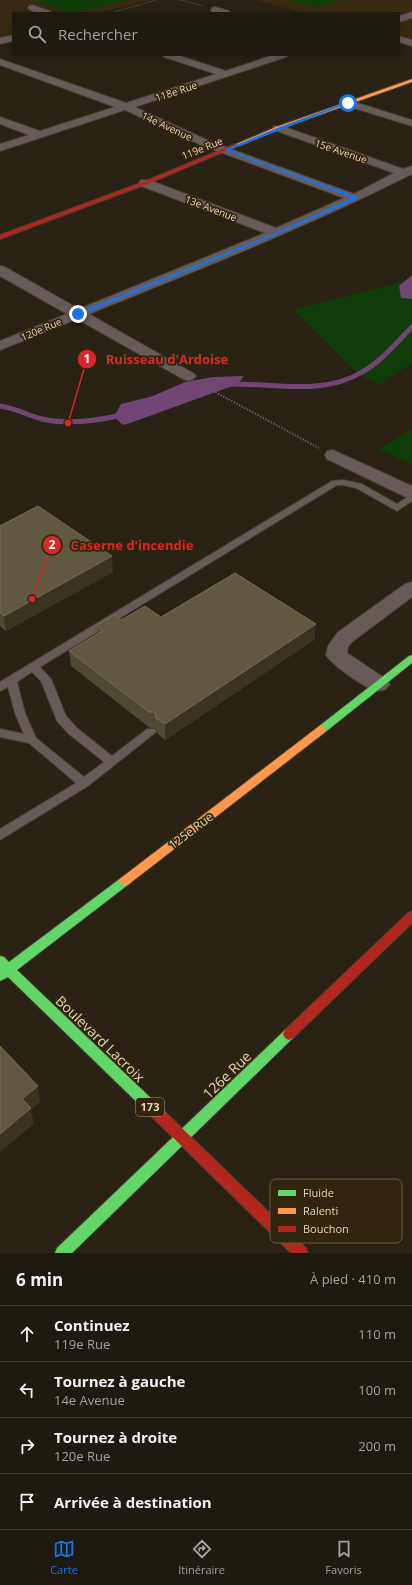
<!DOCTYPE html>
<html lang="fr">
<meta charset="utf-8">
<style>
body{margin:0;font-family:"Open Sans",sans-serif;background:#2c271e;color:#f1f3f6}
.stop{position:absolute;width:12px;height:12px;margin:-9px;border:3px solid #1a73e8;border-radius:50%;background:#fff}
.stop.end{background:#1a73e8;border-color:#fff;box-shadow:0 1px 4px #0008}
.list{margin:0;padding:0;list-style:none}
h2{display:flex;justify-content:space-between;align-items:center;height:52px;margin:0;padding:0 16px;font-size:17px}
h2 small{font-size:13px;font-weight:400;color:#a1a19f}
.list li{display:grid;grid-template-columns:26px 1fr auto;gap:12px;align-items:center;box-sizing:border-box;height:56px;padding:0 16px;border-top:1px solid #3c3830}
.list b{display:block;font-size:15px;white-space:nowrap}
.list p{margin:0;font-size:13px;white-space:nowrap;color:#a1a19f}
.list em{font-size:13px;font-style:normal;color:#a1a19f}
.icon{flex:none;width:22px;height:22px;fill:none;stroke:currentColor;stroke-width:2;stroke-linecap:round;stroke-linejoin:round}
.map{position:relative;flex:none;width:412px;height:1253px;overflow:hidden}
.search{position:absolute;background:#1f1a10;box-shadow:0 2px 10px #0003;left:12px;right:12px;top:12px;height:44px;display:flex;align-items:center;gap:10px;box-sizing:border-box;padding:0 14px;border-radius:0px;color:#a1a19f;font-size:15px}
.sheet{height:276px;background:#1f1a10}
nav{display:flex;justify-content:space-around;align-items:center;box-sizing:border-box;height:56px;border-top:1px solid #3c3830;background:#1f1a10;font-size:11px;color:#a1a19f}
nav a{display:grid;justify-items:center;gap:2px}
nav .on{color:#1a73e8}
.map>svg:first-child{display:block}
.built{fill:#382b12}
.green{fill:#113d0a}
.water{fill:#734577}
.lines{fill:none;stroke-linecap:round;stroke-linejoin:round}
.stream{stroke:#734577;stroke-width:5}
.lane-casing{stroke:#463e30;stroke-width:2}
.street-casing{stroke:#463e30;stroke-width:2}
.fast-casing{stroke:#463e30;stroke-width:2}
.slow-casing{stroke:#463e30;stroke-width:2}
.jam-casing{stroke:#463e30;stroke-width:2}
.path-far1{stroke:#675e59;stroke-width:1;stroke-dasharray:1 1;stroke-linecap:butt}
.path{stroke:#675e59;stroke-width:2;stroke-dasharray:1.5 1.5;stroke-linecap:butt}
.lane{fill:#665b59;fill-rule:evenodd}
.street{fill:#665b59;fill-rule:evenodd}
.fast{fill:#63d668;fill-rule:evenodd}
.slow{fill:#ff974d;fill-rule:evenodd}
.jam{fill:#b3261e;fill-rule:evenodd}
.wall{fill:#504932}
.shaded-wall{fill:#393320}
.building{fill:#60583f;stroke:#766c51}
.route{fill:#1a73e8}
.labels{text-anchor:middle;stroke-width:3.5;stroke-linejoin:round;paint-order:stroke}
.far-street-label{font-size:10px;fill:#ead6b2;stroke:#31250d}
.shield{fill:#31250d;stroke:#b2a180;stroke-width:1}
.shield-label{font-size:11px;font-weight:bold;fill:#ead6b2}
.street-label{font-size:12px;fill:#ead6b2;stroke:#31250d}
.near-street-label{font-size:14px;fill:#ead6b2;stroke:#31250d}
.key{fill:#31250d;stroke:#685a3f;stroke-width:1}
.key-label{font-size:11px;fill:#ead6b2}
.leader{fill:none;stroke:#d62828;stroke-width:1.5}
.callout-dot{fill:#d62828;stroke:#31250d;stroke-width:1.5}
.mark-label{font-size:12px;text-anchor:middle;font-weight:bold;fill:#fff}
.callout-label{font-size:13px;text-anchor:middle;font-weight:bold;fill:#d62828;stroke:#31250d;stroke-width:3.5;stroke-linejoin:round;paint-order:stroke}
</style>
<div class="map">
<svg width="412" height="1253" viewBox="0 0 412 1253">
<rect width="100%" height="100%" fill="#292215"/>
<path class="built" d="M0 0H149L98 13H13V34L0 38Z
M256 0H412V42L399 39V13H304Z"/>
<path class="green" d="M32 0H129L71 13Z
M289 0H341L315 7Z
M405 281 399 286 401 298 412 299V363L379 385 358 374 293 310Z
M412 429V465L379 449Z"/>
<path class="water" d="M412 275V299L401 298 399 286Z
M244 376 238 384 130 423 123 425 114 417 121 404 153 396 185 382 213 377Z"/>
<g class="lines">
<path class="stream" d="M230 384C272 383 324 396 362 372 382 361 396 343 412 327
M0 406C15 408 27 415 42 419 68 425 96 421 122 415"/>
<defs>
<path id="lane" d="M343 480 362 484 397 504 412 494V501L397 511 356 488 343 485H337L40 667 51 679 66 716 77 728 112 756 147 729H155L156 732 88 786 0 840V829L76 783 29 743 0 737V729L24 734 15 713 8 687 0 691V682L332 481ZM32 672 41 681 57 721 69 734 104 762 84 777 36 738 25 713 17 682Z"/>
<path id="street" d="M32 5 50 11 51 13C43 13 34 14 28 8L29 6Z
M215 7 229 11 230 13 212 12 211 10 212 8Z
M412 12V18L399 22V16Z
M13 35V41L0 44V38Z
M399 36 412 40V46L399 42Z
M162 55H177L226 71 273 55H288L286 57 135 107 209 141 354 194 394 173 274 130 273 128 274 126H282L403 169 412 166V174C307 227 198 270 89 314L193 373 196 376 193 379 188 381 183 379 77 319 0 350V341L67 314 0 276V266L5 267 79 309 265 233 141 186 139 183 141 180H149L276 228 344 198 201 145 125 110 0 151V144L29 135 0 124V117L40 131 115 107 0 65V59L126 103 216 74 164 57Z
M348 100 412 120V126L344 105 343 103Z
M333 450 412 486V498L406 497 327 459 325 455 327 451Z
M412 582V597L352 642 348 647 347 653 386 679 390 684 386 689C383 690 380 691 377 691 366 689 332 665 326 655L328 646 338 632 405 584Z"/>
<path id="fast" d="M412 655V663L324 733H318L316 730 318 727 409 656Z
M125 877 129 878 131 881 129 884 17 970 157 1104 158 1108 157 1112 152 1114 147 1112 8 977 0 981V956L4 957 9 962 121 878Z
M289 1028 293 1030 295 1034 293 1038 72 1253H55L57 1248 285 1030Z"/>
<path id="slow" d="M412 79V82L280 129 239 146 234 145 276 127Z
M321 726 324 727 326 730 324 733 129 884 125 885 121 884 119 881 121 878 318 727Z"/>
<path id="jam" d="M235 144 240 145 147 184 0 239V235L143 182Z
M412 911V923L293 1038 289 1040 285 1038 283 1034 285 1030 408 913Z
M152 1102 157 1104 306 1248 308 1253H291L147 1112 146 1108 147 1104Z"/>
</defs>
<use href="#lane" class="lane-casing"/>
<use href="#street" class="street-casing"/>
<use href="#fast" class="fast-casing"/>
<use href="#slow" class="slow-casing"/>
<use href="#jam" class="jam-casing"/>
<path class="path-far1" d="M180 0 203 6
M111 13 156 0"/>
<path class="path" d="M202 385 319 448"/>
<use href="#lane" class="lane"/>
<use href="#street" class="street"/>
<use href="#fast" class="fast"/>
<use href="#slow" class="slow"/>
<use href="#jam" class="jam"/>
</g>
<path class="wall" d="M0 526 113 572 6 631 0 626Z
M161 617 316 624 314 640 165 740 157 733 156 728H150L71 666 69 651 98 633 97 625 121 620Z"/>
<path class="shaded-wall" d="M112 556 113 572 6 631 4 616Z
M316 624 314 640 165 740V724Z
M38 1086 40 1102 31 1110 34 1124 0 1152V1134L22 1099Z"/>
<path class="building" d="M38 506 112 556 4 616 0 612V526Z
M235 573 316 624 165 724 156 718 155 712H149L69 651 102 631 97 625 114 615 121 620 145 606 161 617Z
M0 1046 38 1086 22 1099 31 1108 0 1134Z"/>
<path class="route" d="M347 102 349 103 229 150 357 197V199L278 234 80 315H77V313L275 233 352 198 224 150 277 128Z"/>
<g class="labels">
<g class="far-street-label">
<text transform="translate(176 91) rotate(-18)" y="4">118e Rue</text>
<text transform="translate(167 126) rotate(25)" y="4">14e Avenue</text>
<text transform="translate(202 148) rotate(-22)" y="4">119e Rue</text>
<text transform="translate(341 151) rotate(19)" y="4">15e Avenue</text>
<text transform="translate(211 208) rotate(21)" y="4">13e Avenue</text>
<text transform="translate(41 329) rotate(-23)" y="4">120e Rue</text>
</g>
<rect class="shield" x="136" y="1098" width="28" height="18" rx="3"/>
<g class="shield-label">
<text x="150" y="1111">173</text>
</g>
<g class="street-label">
<text transform="translate(191 831) rotate(-37)" y="4">125e Rue</text>
</g>
<g class="near-street-label">
<text transform="translate(100 1039) rotate(44)" y="5">Boulevard Lacroix</text>
<text transform="translate(227 1075) rotate(-44)" y="5">126e Rue</text>
</g>
</g>
<rect x="270" y="1179" width="132" height="64" rx="6" class="key"/>
<rect x="278" y="1190" width="18" height="6" fill="#63d668"/>
<rect x="278" y="1208" width="18" height="6" fill="#ff974d"/>
<rect x="278" y="1226" width="18" height="6" fill="#b3261e"/>
<g class="key-label">
<text x="303" y="1197">Fluide</text>
<text x="303" y="1215">Ralenti</text>
<text x="303" y="1233">Bouchon</text>
</g>
<path class="leader" d="M68 423L87 359M32 599L52 545"/>
<g class="callout-dot">
<circle cx="68" cy="423" r="4"/>
<circle cx="32" cy="599" r="4"/>
<circle cx="87" cy="359" r="10"/>
<circle cx="52" cy="545" r="10"/>
</g>
<g class="mark-label">
<text x="87" y="363">1</text>
<text x="52" y="549">2</text>
</g>
<g class="callout-label">
<text x="167" y="364">Ruisseau d'Ardoise</text>
<text x="132" y="550">Caserne d'incendie</text>
</g>
</svg>
<div class="stop" style="left:348px;top:103px"></div>
<div class="stop end" style="left:78px;top:314px"></div>
<div class="search"><svg class="icon" aria-label="search" viewBox="0 0 24 24"><circle cx="10" cy="10" r="6"/><path d="M15 15l6 6"/></svg>Rechercher</div>
</div>
<section class="sheet">
<h2>6 min<small>À pied · 410 m</small></h2>
<ul class="list">
<li><svg class="icon" aria-label="ahead" viewBox="0 0 24 24"><path d="M12 20V5M6 11l6-6 6 6"/></svg><div><b>Continuez</b><p>119e Rue</p></div><em>110 m</em></li>
<li><svg class="icon" aria-label="left" viewBox="0 0 24 24"><path d="M17 20v-9H6M10 6l-5 5 5 5"/></svg><div><b>Tournez à gauche</b><p>14e Avenue</p></div><em>100 m</em></li>
<li><svg class="icon" aria-label="right" viewBox="0 0 24 24"><path d="M7 20v-9h11M14 6l5 5-5 5"/></svg><div><b>Tournez à droite</b><p>120e Rue</p></div><em>200 m</em></li>
<li><svg class="icon" aria-label="arrive" viewBox="0 0 24 24"><path d="M6 21V4h12l-3 4 3 4H6"/></svg><div><b>Arrivée à destination</b></div></li>
</ul>
</section>
<nav>
<a class="on"><svg class="icon" aria-label="map" viewBox="0 0 24 24"><path d="M3 6l6-2 6 2 6-2v14l-6 2-6-2-6 2zM9 4v14M15 6v14"/></svg>Carte</a>
<a><svg class="icon" aria-label="directions" viewBox="0 0 24 24"><path d="M12 3l9 9-9 9-9-9zM9 14v-3h6M13 9l2 2-2 2"/></svg>Itinéraire</a>
<a><svg class="icon" aria-label="saved" viewBox="0 0 24 24"><path d="M7 4h10v16l-5-4-5 4z"/></svg>Favoris</a>
</nav>
